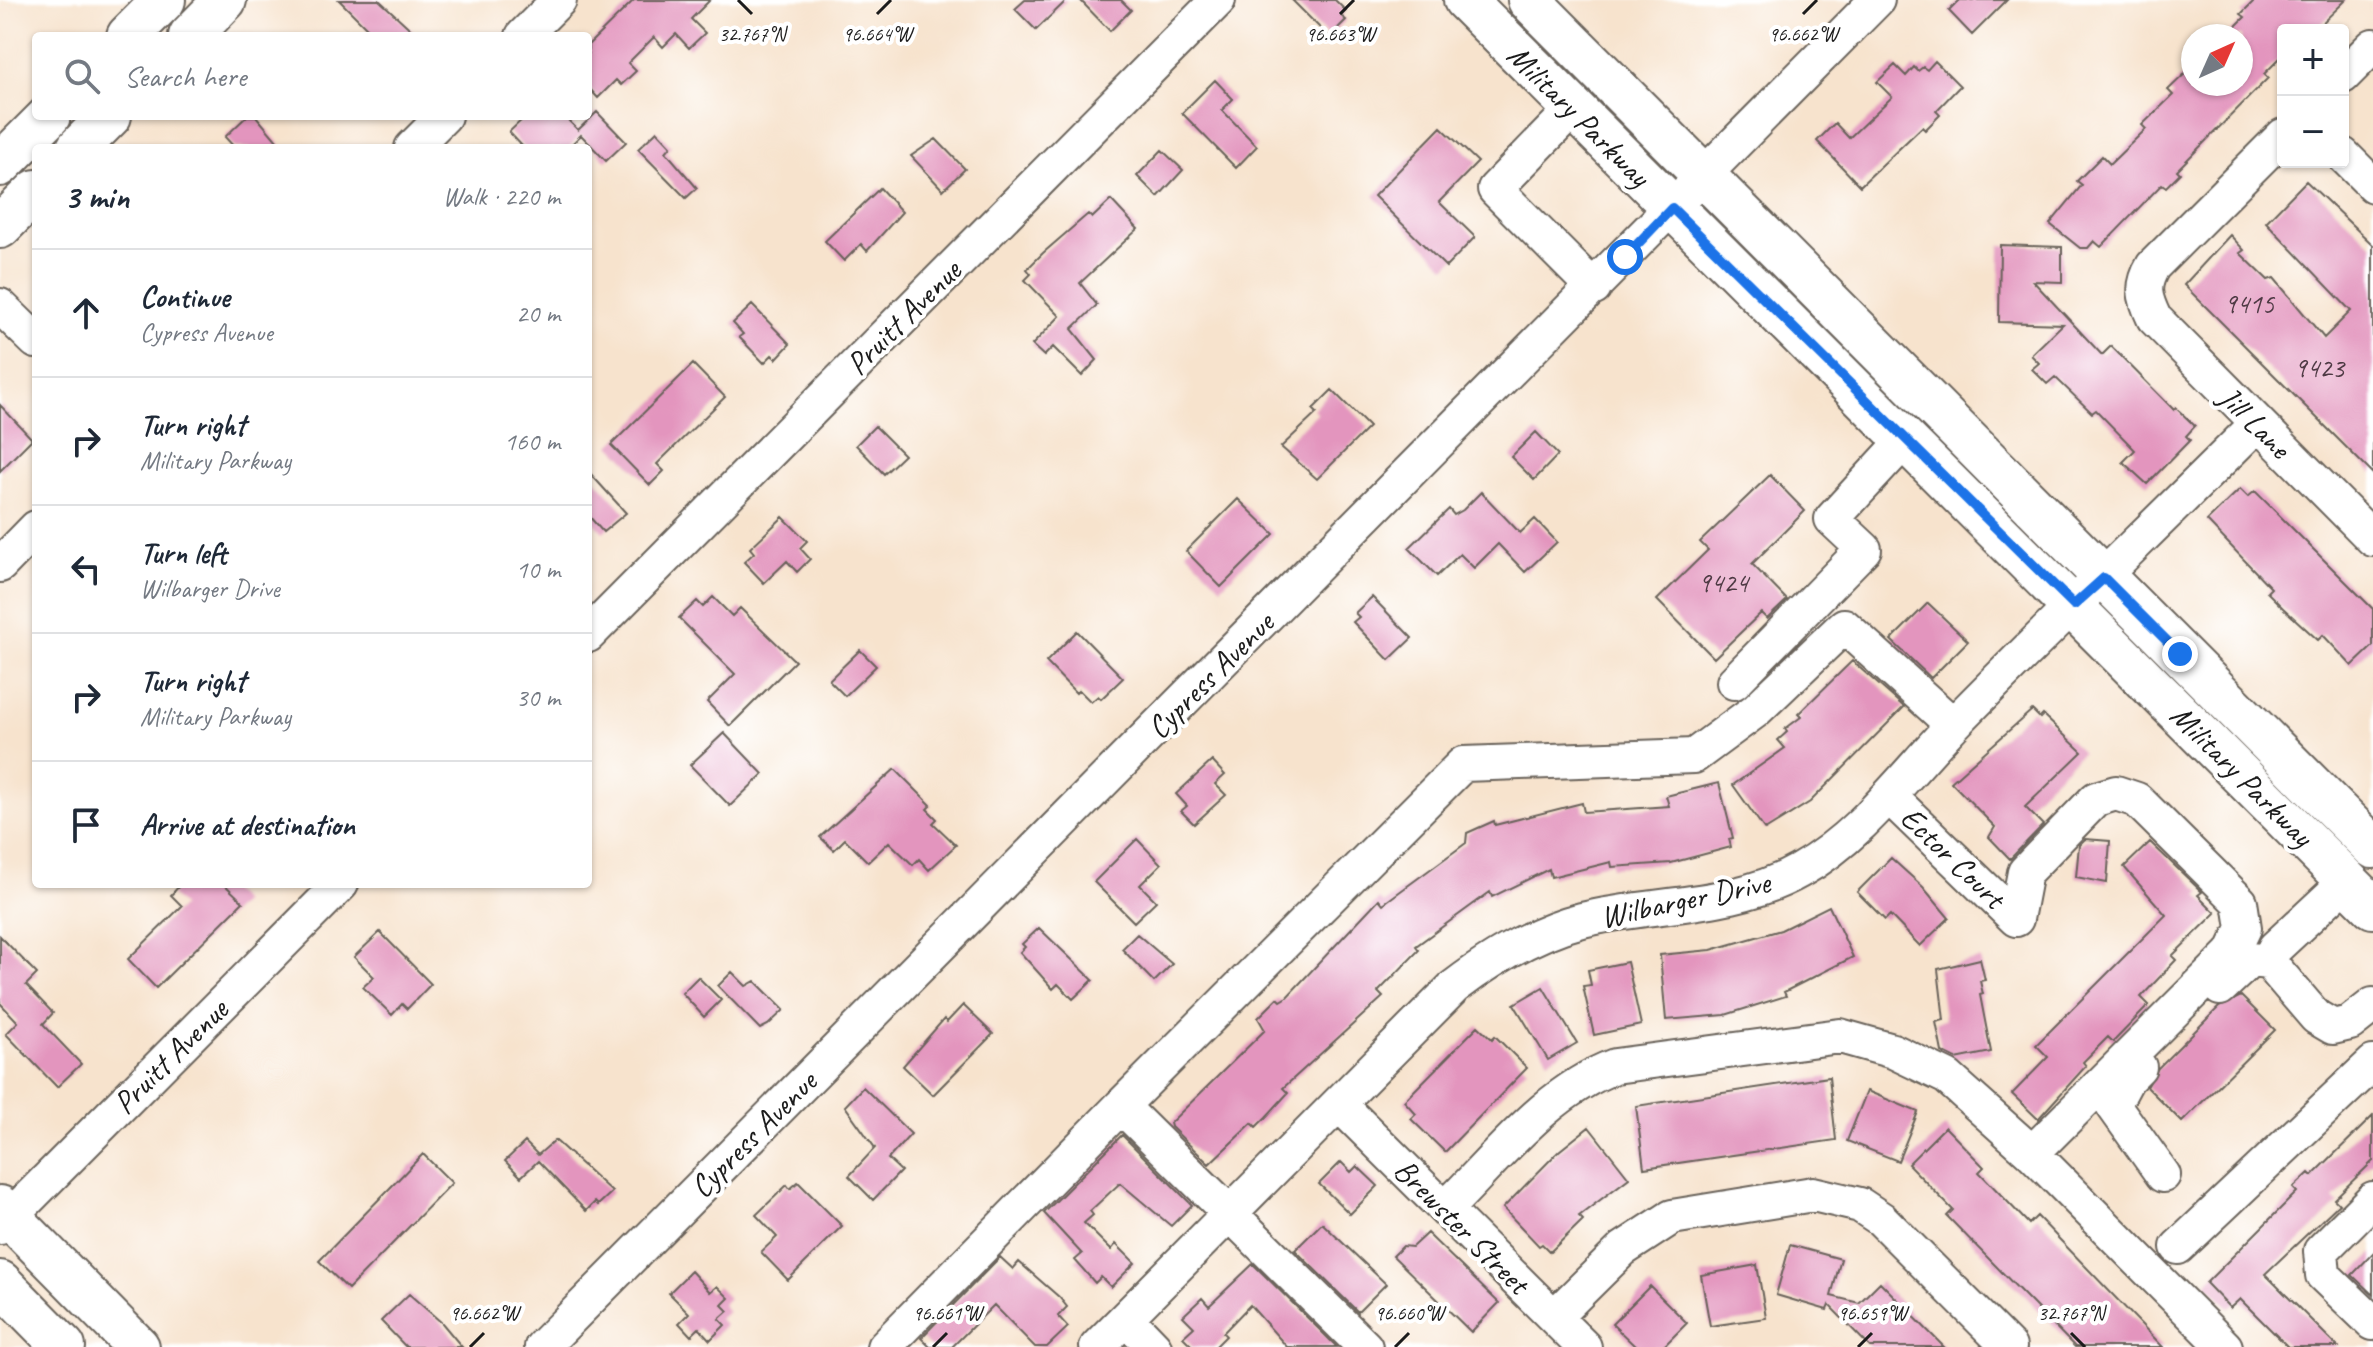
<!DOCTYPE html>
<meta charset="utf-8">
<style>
body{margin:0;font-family:Caveat,sans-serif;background:#f2f2f3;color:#1f2937}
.controls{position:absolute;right:24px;top:24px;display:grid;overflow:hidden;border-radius:8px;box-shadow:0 2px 6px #0004}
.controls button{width:72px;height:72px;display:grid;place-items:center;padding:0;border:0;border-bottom:2px solid #e0e1e3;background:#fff;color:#1f2937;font:40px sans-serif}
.compass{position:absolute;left:2181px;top:24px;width:72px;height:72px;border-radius:50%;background:#fff;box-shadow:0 2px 6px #0004;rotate:45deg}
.stop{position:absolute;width:24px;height:24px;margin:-18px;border:6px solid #1a73e8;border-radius:50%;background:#fff}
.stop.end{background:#1a73e8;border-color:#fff;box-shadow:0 2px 8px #0008}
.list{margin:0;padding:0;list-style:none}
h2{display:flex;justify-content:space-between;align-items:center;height:104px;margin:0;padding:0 32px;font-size:34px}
h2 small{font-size:26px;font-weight:400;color:#747a83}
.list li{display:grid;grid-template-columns:52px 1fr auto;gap:24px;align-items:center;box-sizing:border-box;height:128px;padding:0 32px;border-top:2px solid #e0e1e3}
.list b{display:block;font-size:30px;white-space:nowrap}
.list p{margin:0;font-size:26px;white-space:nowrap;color:#747a83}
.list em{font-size:26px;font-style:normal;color:#747a83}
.icon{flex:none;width:44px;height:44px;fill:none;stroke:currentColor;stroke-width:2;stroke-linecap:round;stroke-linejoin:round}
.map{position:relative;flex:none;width:2373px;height:1347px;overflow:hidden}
.search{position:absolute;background:#fff;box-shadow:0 2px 6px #0004;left:32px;top:32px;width:560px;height:88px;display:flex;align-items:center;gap:20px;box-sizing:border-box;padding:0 28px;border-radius:8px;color:#747a83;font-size:30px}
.panel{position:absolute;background:#fff;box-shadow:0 2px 6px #0004;left:32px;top:144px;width:560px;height:744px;border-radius:8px}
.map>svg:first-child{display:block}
.building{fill:#e395be}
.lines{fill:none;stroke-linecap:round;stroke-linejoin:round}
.minor-casing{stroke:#69625a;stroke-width:38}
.major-casing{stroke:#69625a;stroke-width:46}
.minor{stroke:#fff;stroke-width:34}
.major{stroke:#fff;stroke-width:42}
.route{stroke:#1a73e8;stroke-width:10}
.ticks{fill:none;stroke:#1c1c1c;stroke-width:3}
.labels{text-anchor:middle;stroke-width:8;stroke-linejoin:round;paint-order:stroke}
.number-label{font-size:28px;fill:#4e3a44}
.street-label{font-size:32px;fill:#1c1c1c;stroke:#fff}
.ticks-label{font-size:20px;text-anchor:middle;fill:#1c1c1c;stroke:#fff;stroke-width:8;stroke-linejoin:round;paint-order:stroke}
</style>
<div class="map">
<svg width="2373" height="1347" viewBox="0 0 2373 1347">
<rect width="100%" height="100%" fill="#fff"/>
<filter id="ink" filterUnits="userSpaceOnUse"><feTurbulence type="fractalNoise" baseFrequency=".0125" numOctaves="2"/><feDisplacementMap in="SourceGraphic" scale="16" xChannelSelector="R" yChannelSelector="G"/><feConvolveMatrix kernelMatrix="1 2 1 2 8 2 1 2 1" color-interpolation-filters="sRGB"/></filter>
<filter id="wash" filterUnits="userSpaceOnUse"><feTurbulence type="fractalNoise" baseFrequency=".006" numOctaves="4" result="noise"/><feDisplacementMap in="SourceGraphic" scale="32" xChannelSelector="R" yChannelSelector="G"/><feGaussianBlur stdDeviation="1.8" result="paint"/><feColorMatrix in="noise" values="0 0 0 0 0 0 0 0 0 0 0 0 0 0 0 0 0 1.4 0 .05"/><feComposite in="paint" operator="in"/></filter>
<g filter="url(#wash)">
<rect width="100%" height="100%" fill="#f7e3cd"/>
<g id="blocks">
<path class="building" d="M339 0H379L418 36H375Z
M634 0H710L691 19 705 33 689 48 676 34 663 47 654 37 628 63 636 71 621 85 616 80 598 98 588 87V45Z
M1025 0H1067L1036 30 1015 9Z
M1080 0H1121L1131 10 1110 31Z
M1292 0H1335L1346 11 1341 16 1346 20 1329 37Z
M1960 0H2007L1972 35 1949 11Z
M2255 0H2346L2315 30H2283V55L2264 74 2268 78 2177 170 2180 173 2166 187 2162 184 2101 247 2094 241 2088 248H2080L2050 224 2082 185 2077 181 2102 156 2110 164 2146 129 2142 125 2173 95 2168 90 2193 66V84H2241V36H2226L2245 17 2241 14Z
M1935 61 1960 86 1936 111 1940 115 1925 130 1922 127 1860 186 1817 141 1835 123 1849 138 1892 97 1877 82 1895 65 1906 76 1914 67 1918 71 1923 67 1927 70Z
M1215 80 1233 99 1222 110 1257 146 1236 168 1182 113Z
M597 112 626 142 606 161 581 135 568 148H524L509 132 526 116H564L578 130Z
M247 116H256L283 148H235L225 137Z
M1441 127 1478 162 1439 202 1475 237 1446 267 1374 196Z
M657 131 671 146 666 152 697 188 686 198 638 149Z
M936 139 965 169 943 190 911 156Z
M1162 150 1183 170 1158 197 1137 176Z
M2306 181 2373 245V474L2184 285 2230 235 2244 250 2240 253 2268 280 2274 278 2324 338 2351 311 2266 222Z
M880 188 902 212 867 251 861 244 844 261 825 241Z
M1111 200 1138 229 1080 283 1097 305 1072 329 1097 360 1082 376 1053 347 1044 356 1032 345 1060 316 1025 280 1031 274 1027 269 1043 253 1088 214 1092 218Z
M2000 245 2062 247V282L2033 281 2102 355 2111 346 2174 410 2176 408 2195 426 2186 436 2190 440 2147 484 2123 462 2135 450 2096 410 2092 413 2055 377 2047 384 2032 369 2039 363 2031 355 2063 324 1999 322Z
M752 305 790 344 776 359 772 355 764 363 739 337 743 334 733 323Z
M693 364 725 397 657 464 664 471 650 485 611 445Z
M1332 390 1369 427 1317 479 1281 447 1317 413 1313 409Z
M0 405 32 439 0 471Z
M875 426 904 455 884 474 856 445Z
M1536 432 1558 455 1534 480 1511 457Z
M588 471 626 513 603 532 588 515Z
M1770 475 1805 511 1752 564 1787 600 1767 619 1761 613 1714 658 1657 600 1708 550 1700 542Z
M2240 489 2248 497 2255 491 2373 609V646L2352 666 2323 635 2318 640 2283 608 2267 592 2271 588 2207 521Z
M1481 492 1520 533 1535 519 1557 542 1525 572 1498 544 1474 568 1460 554 1437 576 1409 548 1449 509 1454 515 1463 510Z
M1238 499 1274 534 1221 587 1186 551Z
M783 517 807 541 800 548 810 559 797 572 787 561 764 583 744 562 754 553 750 548Z
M713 597 732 616 740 608 795 661 730 726 707 702 735 674 679 618 697 601 703 607Z
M1372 597 1412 638 1389 660 1353 622 1359 617 1355 613Z
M1928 603 1968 641 1931 678 1891 640Z
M1077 631 1123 678 1101 699 1098 696 1091 702 1079 690 1076 693 1046 662Z
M860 650 876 666 845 696 829 680Z
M1852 661 1904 707 1810 802 1765 830 1733 785 1785 748 1778 740 1787 732 1785 729 1801 717 1798 714Z
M2032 710 2040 718 2043 715 2082 752 2025 807 2043 825 2010 859 1989 837 1995 827 1951 782Z
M724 733 763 774 730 806 690 765Z
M1212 761 1225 775 1215 784 1226 795 1194 824 1181 811 1187 806 1176 794Z
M895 769 931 805 927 809 937 819 933 823 956 845 929 870 919 859 913 865 889 842 868 862 845 839 834 850 820 837Z
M1719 783 1733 838 1729 839 1731 847 1671 863 1612 867 1611 862 1551 877 1549 869 1492 897 1490 892 1416 946 1419 950 1378 992 1383 997 1283 1088 1288 1093 1266 1117 1256 1127 1252 1123 1209 1164 1171 1127 1170 1123 1265 1030 1258 1018 1278 998 1281 1001 1286 998 1379 899 1383 904 1466 843 1467 833 1494 821 1495 825 1582 803 1584 812 1669 806 1666 796Z
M1137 839 1161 864 1140 885 1156 901 1134 922 1094 882Z
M2085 839 2110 841 2107 883 2076 877 2079 845Z
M2150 842 2202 892 2198 895 2216 913 2172 956 2176 960 2141 997 2149 1005 2113 1042 2108 1037 2083 1062 2086 1066 2038 1119 2012 1094 2048 1057 2036 1045 2166 915 2124 867Z
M1891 858 1923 887 1949 918 1920 946 1890 915 1885 920 1857 892Z
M181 884H224L243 902 156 988 128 959 182 906 171 895Z
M1829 906 1853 957 1784 992 1786 996 1725 1015 1666 1020 1660 955 1711 950 1781 930Z
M1039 928 1093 980 1073 999 1058 984 1053 989 1020 952 1025 947 1022 944Z
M380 932 431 984 407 1009 402 1004 392 1015 363 987 374 977 354 957Z
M1137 934 1172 964 1154 982 1122 949Z
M0 936 37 974 26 985 53 1013 43 1024 81 1064 57 1087 6 1034 18 1022 0 1003Z
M1980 959 1985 980 1980 981 1983 994 1980 995 1991 1052 1956 1059 1942 1052 1936 1022 1944 1020 1938 969Z
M1627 962 1641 1025 1594 1035 1583 986 1591 985 1588 970Z
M732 972 746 986 755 981 784 1010 768 1025 760 1029 718 986Z
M698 977 721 1000 704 1017 682 993Z
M1543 987 1577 1043 1548 1060 1514 1004Z
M2241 996 2275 1030 2182 1122 2147 1087 2158 1068 2219 1007Z
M963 1005 993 1034 933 1095 903 1066 944 1019 947 1022Z
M1478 1026 1492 1039 1495 1036 1527 1068 1445 1152 1411 1119 1416 1114 1404 1101Z
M1829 1077 1836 1140 1644 1168 1636 1106Z
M863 1087 911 1134 888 1159 901 1171 873 1200 849 1176 875 1148 845 1106Z
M1867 1091 1918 1112 1898 1161 1847 1141Z
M2373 1116V1161L2334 1199 2339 1204 2265 1274 2338 1347H2288L2240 1299 2230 1308 2206 1283 2297 1192 2293 1188 2309 1173 2312 1176Z
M1589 1127 1629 1178 1579 1216 1583 1220 1550 1252 1542 1244 1539 1246 1503 1208 1559 1151Z
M1945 1127 1984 1167 1979 1172 2029 1224 2037 1216 2163 1347H2075L1947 1216 1953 1210 1908 1164Z
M1122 1135 1192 1205 1171 1226 1120 1183 1090 1211 1093 1215 1084 1223 1111 1250 1116 1244 1135 1263 1111 1287 1101 1277 1095 1283 1075 1260 1082 1254 1044 1213Z
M555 1140 612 1192 598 1205 595 1202 586 1211 538 1161 521 1177 505 1161 525 1142 538 1155Z
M423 1154 452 1183 348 1289 319 1261Z
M1341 1162 1351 1172 1357 1166 1378 1186 1350 1214 1319 1184Z
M798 1182 842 1226 788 1280 761 1252 777 1237 756 1215 787 1185 790 1189Z
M1322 1223 1386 1284 1358 1312 1295 1250Z
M1427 1233 1499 1303 1471 1332 1393 1256 1403 1246 1412 1247Z
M1790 1245 1841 1259 1831 1296 1859 1303 1880 1282 1944 1347H1870L1829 1305 1827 1310 1776 1295Z
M2373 1253V1295L2352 1275Z
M1000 1257 1013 1269 1019 1262 1059 1297 1067 1307 1058 1316 1068 1327 1047 1347H1035L994 1305 952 1347H930L921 1338Z
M1253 1264 1337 1347H1287L1250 1305 1223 1333 1226 1336 1215 1347H1193L1183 1337 1194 1327 1183 1316 1202 1298 1209 1306Z
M1757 1265 1766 1318 1710 1326 1701 1275Z
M691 1271 710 1292 717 1286 729 1298 722 1305 728 1311 719 1319 725 1325 710 1340 699 1328 691 1336 679 1323 689 1313 669 1293Z
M1650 1286 1687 1323 1663 1347H1636L1612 1324Z
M409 1294 442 1323 462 1347H406L381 1321Z"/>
</g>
</g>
<g filter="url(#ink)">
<use href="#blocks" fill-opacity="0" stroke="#69625a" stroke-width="2"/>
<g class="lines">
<defs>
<path id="minor" d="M523 36 559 0
M2343 76 2373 46
M1573 109 1495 189 1594 288
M2283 136 2153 266C2141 286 2144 297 2154 318L2373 539
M412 148 444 116
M2343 155 2373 185
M0 306 36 341
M0 565 36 528
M588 635 1218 0
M1734 682 1864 549 1832 519 1906 439
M1889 796 2016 919
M2347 881 2275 948 2269 962 2316 1017 2333 1027 2350 1023 2373 1005
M2016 919 2025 872 2096 799 2116 793 2137 800 2240 902 2244 928 2232 953 2032 1153 2225 1347
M2220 988 2250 960 2269 962
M2139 1067 2127 1079 2113 1105 2163 1175
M1339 1104 1584 1347
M1121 1106 1463 764 1694 756 1755 711 1844 626 1953 725
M2373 1199 2321 1251 2323 1275 2373 1323
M1445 1209C1497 1158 1546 1092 1615 1066L1840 1036 1893 1051 1947 1077 2032 1153
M0 1227 341 884
M2178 1247 2373 1063
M1554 1317 1623 1249 1672 1217 1813 1194 1860 1205 1881 1219 2009 1347
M1126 1318 1154 1347
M542 1347 1877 0
M884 1347 1121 1106 1365 1347
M1097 1347 1454 987C1492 958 1535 932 1582 920 1653 902 1732 909 1799 871 1862 836 1907 772 1956 722 2055 621 2157 524 2257 424"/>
<path id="major" d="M1465 0 2373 907
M1529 0 2373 847
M128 36 164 0
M190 36 225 0
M78 148 110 116
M0 165 49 116
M0 227 36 191
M0 1207 138 1347
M0 1282 64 1347"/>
</defs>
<use href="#minor" class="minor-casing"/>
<use href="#major" class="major-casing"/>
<use href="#minor" class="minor"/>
<use href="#major" class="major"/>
</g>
</g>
<g class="lines" filter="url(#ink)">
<path class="route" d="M1625 257 1672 208 2074 605 2104 578 2180 654"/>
</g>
<path class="ticks" d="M738 0 752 14M877 14 891 0M1340 14 1354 0M1803 14 1817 0M2071 1333 2085 1347M470 1347 484 1333M933 1347 947 1333M1395 1347 1409 1333M1858 1347 1872 1333"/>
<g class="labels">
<g class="number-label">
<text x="2249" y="313">9415</text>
<text x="2319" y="377">9423</text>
<text x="1723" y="592">9424</text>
</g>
<g class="street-label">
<text transform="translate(1579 115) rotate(45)" y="11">Military Parkway</text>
<text transform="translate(903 317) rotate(-45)" y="11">Pruitt Avenue</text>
<text transform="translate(2255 422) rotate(45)" y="11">Jill Lane</text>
<text transform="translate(1210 675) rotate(-45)" y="11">Cypress Avenue</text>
<text transform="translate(2242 775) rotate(45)" y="11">Military Parkway</text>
<text transform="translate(1953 857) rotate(44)" y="11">Ector Court</text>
<text transform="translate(1685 899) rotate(-12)" y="11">Wilbarger Drive</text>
<text transform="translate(170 1056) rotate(-45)" y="11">Pruitt Avenue</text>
<text transform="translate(753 1134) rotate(-45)" y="11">Cypress Avenue</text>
<text transform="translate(1462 1226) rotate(45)" y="11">Brewster Street</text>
</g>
</g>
<g class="ticks-label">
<text x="752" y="41">32.767°N</text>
<text x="877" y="41">96.664°W</text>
<text x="1340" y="41">96.663°W</text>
<text x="1803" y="41">96.662°W</text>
<text x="484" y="1320">96.662°W</text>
<text x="947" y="1320">96.661°W</text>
<text x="1409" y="1320">96.660°W</text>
<text x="1872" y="1320">96.659°W</text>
<text x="2071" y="1320">32.767°N</text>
</g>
</svg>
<div class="controls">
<button>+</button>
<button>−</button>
</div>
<svg class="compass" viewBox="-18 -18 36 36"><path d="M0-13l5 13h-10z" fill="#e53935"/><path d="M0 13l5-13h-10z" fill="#747a83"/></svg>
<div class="stop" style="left:1625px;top:257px"></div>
<div class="stop end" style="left:2180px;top:654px"></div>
<div class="search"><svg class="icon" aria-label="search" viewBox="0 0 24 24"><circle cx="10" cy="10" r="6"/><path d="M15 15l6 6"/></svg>Search here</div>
<section class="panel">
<h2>3 min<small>Walk · 220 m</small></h2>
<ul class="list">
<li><svg class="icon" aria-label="ahead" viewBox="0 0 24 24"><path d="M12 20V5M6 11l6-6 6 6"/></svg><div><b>Continue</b><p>Cypress Avenue</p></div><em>20 m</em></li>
<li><svg class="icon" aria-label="right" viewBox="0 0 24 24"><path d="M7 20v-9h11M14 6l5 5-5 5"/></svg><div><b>Turn right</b><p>Military Parkway</p></div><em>160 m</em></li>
<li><svg class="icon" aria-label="left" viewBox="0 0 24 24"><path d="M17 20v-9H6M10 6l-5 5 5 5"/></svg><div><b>Turn left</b><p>Wilbarger Drive</p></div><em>10 m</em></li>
<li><svg class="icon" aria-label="right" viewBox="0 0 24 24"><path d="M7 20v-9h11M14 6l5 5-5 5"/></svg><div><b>Turn right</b><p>Military Parkway</p></div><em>30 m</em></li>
<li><svg class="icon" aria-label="arrive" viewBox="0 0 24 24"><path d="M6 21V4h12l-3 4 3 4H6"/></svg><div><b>Arrive at destination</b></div></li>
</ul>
</section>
</div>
